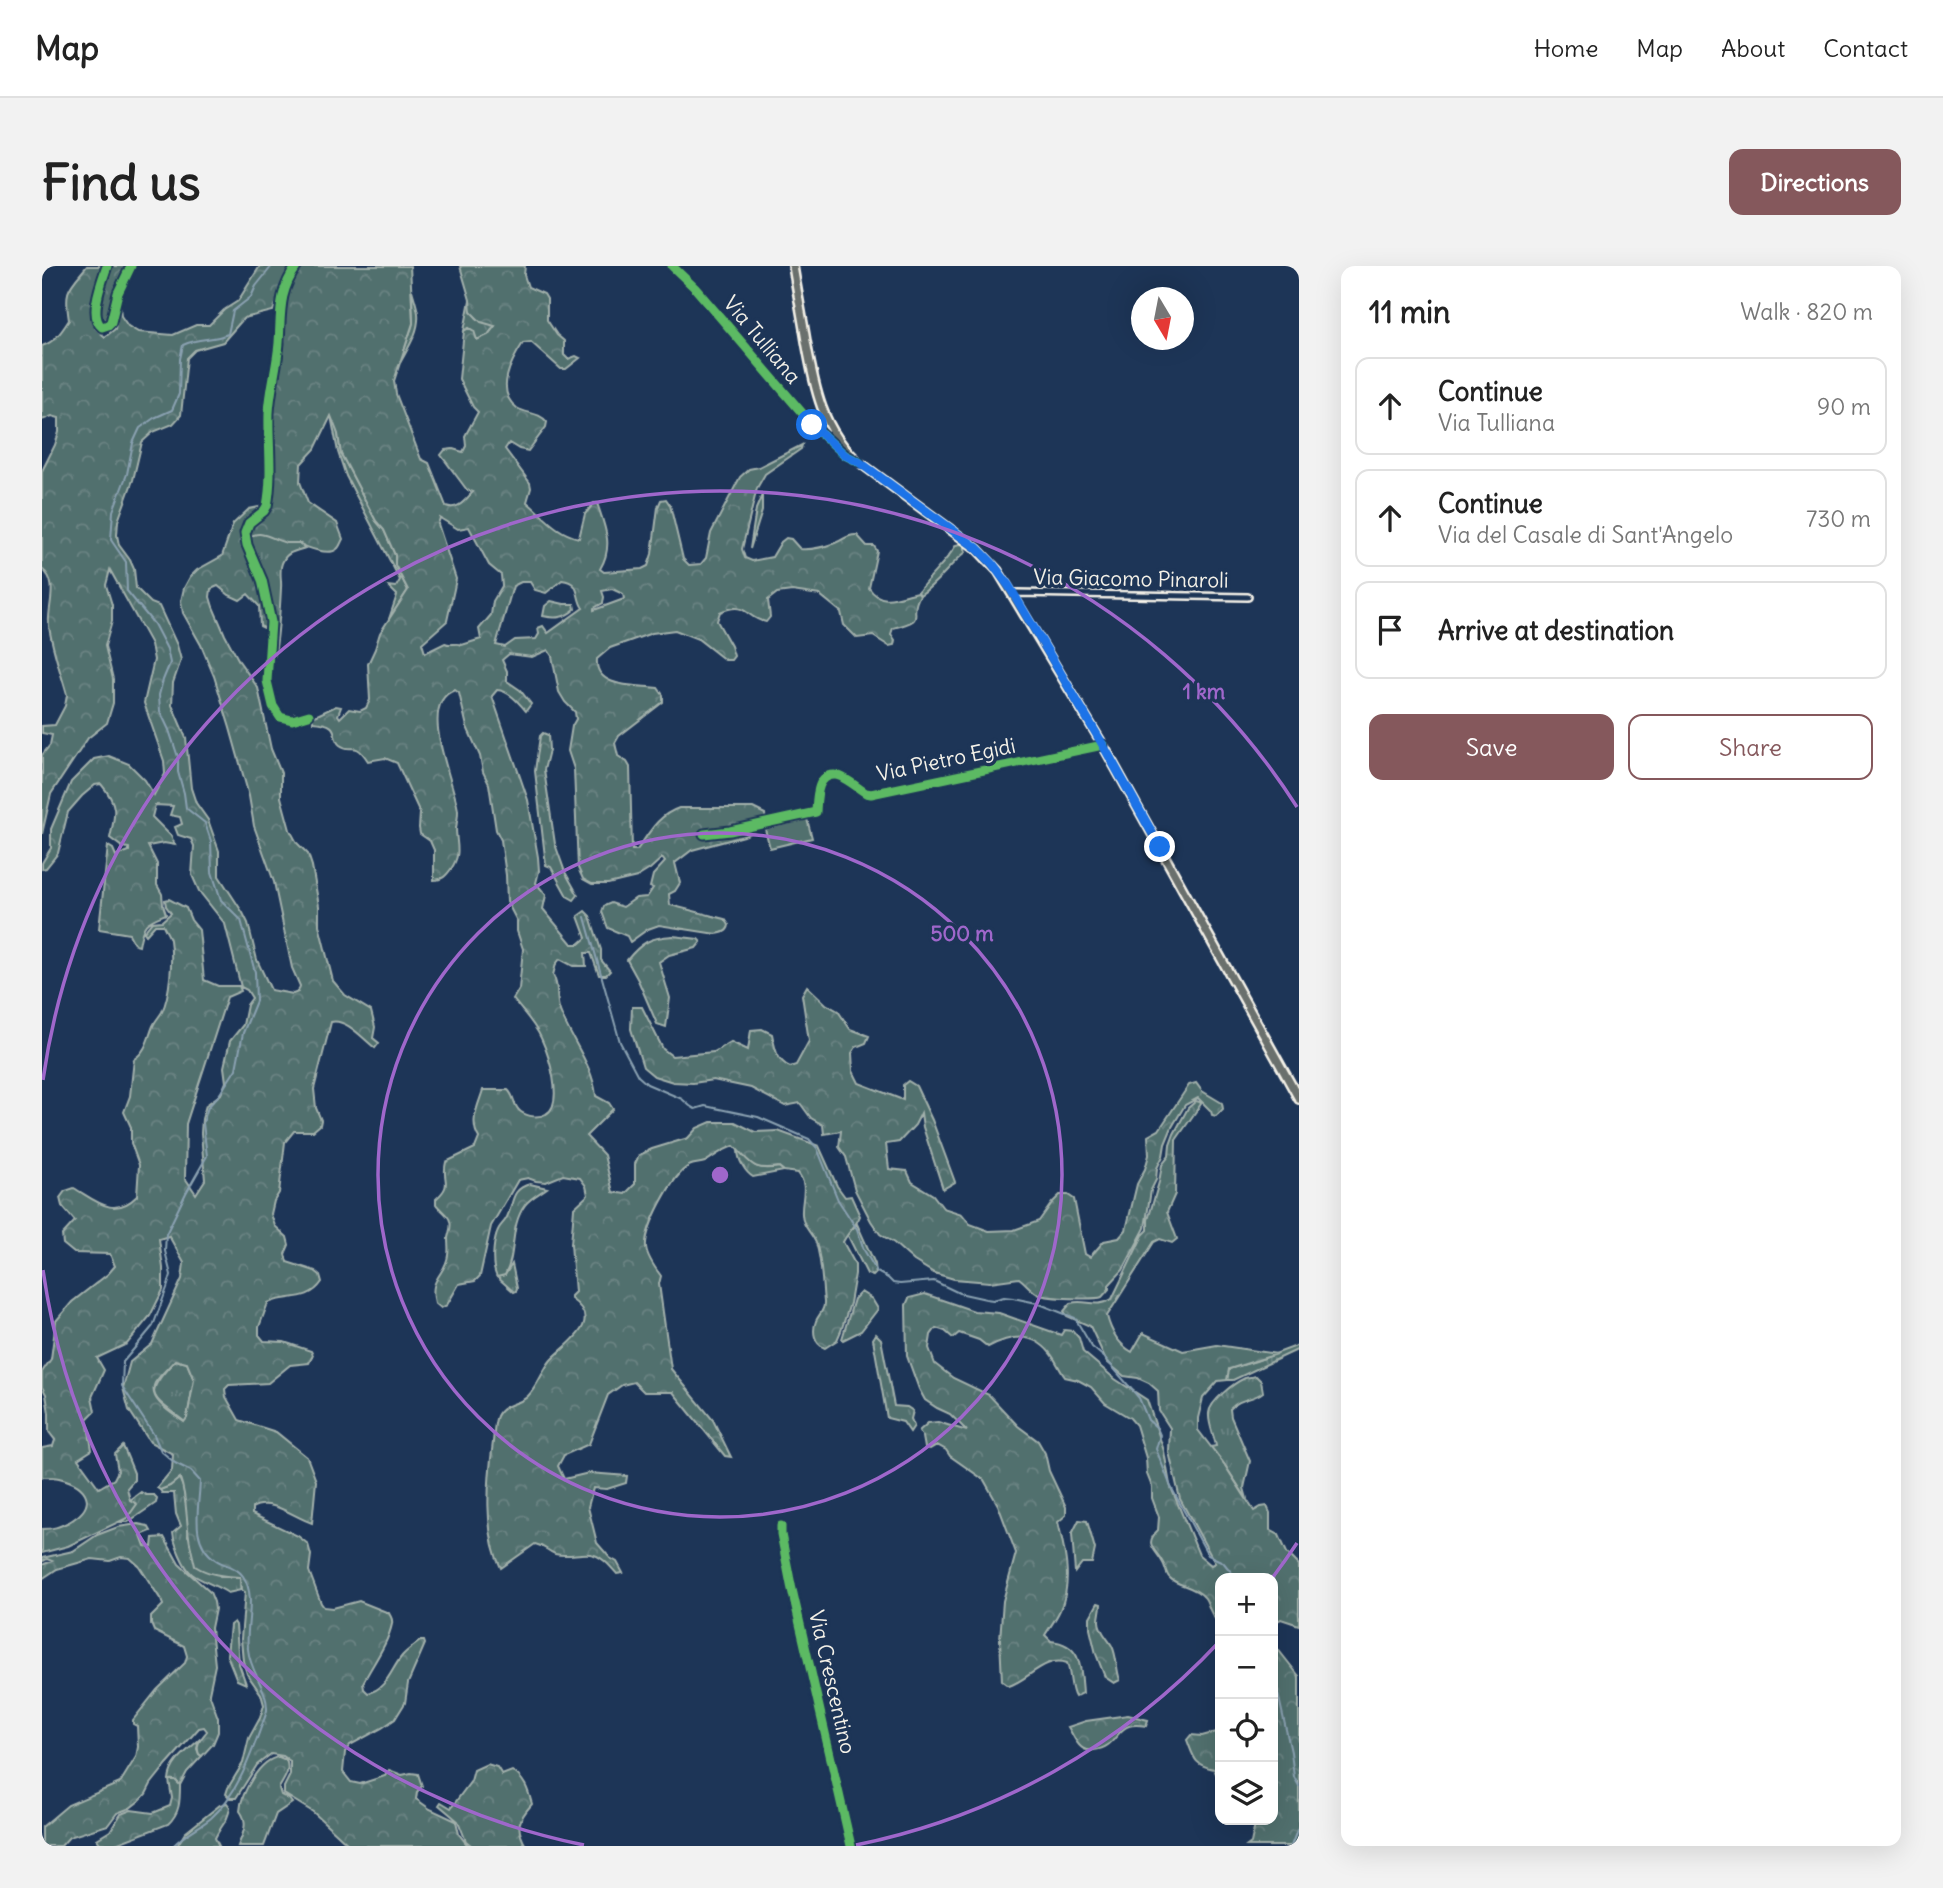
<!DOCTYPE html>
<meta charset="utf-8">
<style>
body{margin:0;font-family:Delius,sans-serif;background:#f2f2f2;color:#222}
.controls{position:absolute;right:21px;bottom:21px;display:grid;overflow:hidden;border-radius:14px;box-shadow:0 7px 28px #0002}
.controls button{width:63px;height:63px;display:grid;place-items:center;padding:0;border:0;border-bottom:2px solid #e0e0e0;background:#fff;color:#222;font:35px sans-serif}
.compass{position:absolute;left:1089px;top:21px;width:63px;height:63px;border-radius:50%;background:#fff;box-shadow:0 7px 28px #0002;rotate:170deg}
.stop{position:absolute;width:21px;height:21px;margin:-16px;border:5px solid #1a73e8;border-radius:50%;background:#fff}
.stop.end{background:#1a73e8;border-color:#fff;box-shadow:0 2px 7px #0008}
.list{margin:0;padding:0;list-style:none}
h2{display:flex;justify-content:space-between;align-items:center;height:91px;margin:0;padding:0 28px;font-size:30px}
h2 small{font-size:23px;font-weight:400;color:#767676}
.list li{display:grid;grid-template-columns:46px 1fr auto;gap:21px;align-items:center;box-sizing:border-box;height:98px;margin:0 14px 14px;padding:0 14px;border:2px solid #e0e0e0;border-radius:14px}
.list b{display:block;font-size:26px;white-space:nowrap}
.list p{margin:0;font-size:23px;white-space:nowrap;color:#767676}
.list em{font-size:23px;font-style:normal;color:#767676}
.actions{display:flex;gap:14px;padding:21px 28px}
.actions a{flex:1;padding:16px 0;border:2px solid #85585c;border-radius:14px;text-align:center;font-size:24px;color:#85585c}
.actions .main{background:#85585c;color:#fff}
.icon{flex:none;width:38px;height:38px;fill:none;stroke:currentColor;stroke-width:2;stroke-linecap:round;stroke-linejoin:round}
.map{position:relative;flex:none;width:1257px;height:1580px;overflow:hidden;border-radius:14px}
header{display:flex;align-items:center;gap:42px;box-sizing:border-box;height:98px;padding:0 35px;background:#fff;border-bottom:2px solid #e0e0e0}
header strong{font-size:33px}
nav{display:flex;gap:38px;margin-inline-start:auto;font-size:24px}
.intro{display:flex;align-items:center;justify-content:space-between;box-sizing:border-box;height:168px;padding:0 42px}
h1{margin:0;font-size:49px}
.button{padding:18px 32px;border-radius:14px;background:#85585c;color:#fff;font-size:24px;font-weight:700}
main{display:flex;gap:42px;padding:0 42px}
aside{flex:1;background:#fff;border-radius:14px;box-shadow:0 7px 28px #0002}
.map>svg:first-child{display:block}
.grass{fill:url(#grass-tufts);stroke:#a2b0ab;stroke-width:2}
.forest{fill:url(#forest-crowns);stroke:#a2b0ab;stroke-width:2;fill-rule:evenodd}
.pitch{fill:#516f6e;stroke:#a2b0ab;stroke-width:2}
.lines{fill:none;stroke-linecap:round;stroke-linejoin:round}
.stream{stroke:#8aa1b1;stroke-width:2}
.minor-casing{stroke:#f4f1e8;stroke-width:10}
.major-casing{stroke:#f4f1e8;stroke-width:12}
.minor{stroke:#1d3557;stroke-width:5}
.major{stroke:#6b706d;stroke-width:7}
.cycleway-casing{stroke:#1d3557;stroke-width:13}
.cycleway{stroke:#5cba63;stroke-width:9}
.route{stroke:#1a73e8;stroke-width:9}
.ring{fill:none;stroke:#9f67cb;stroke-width:3.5}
.labels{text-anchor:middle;stroke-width:7;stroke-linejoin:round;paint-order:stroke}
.street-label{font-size:21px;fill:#f4f1e8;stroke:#1d3557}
.centre{fill:#9f67cb;stroke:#1d3557;stroke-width:3.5}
.ring-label{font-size:21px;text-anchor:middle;font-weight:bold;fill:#9f67cb;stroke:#1d3557;stroke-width:7;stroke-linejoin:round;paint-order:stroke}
</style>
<header>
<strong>Map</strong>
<nav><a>Home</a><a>Map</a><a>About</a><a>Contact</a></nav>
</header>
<div class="intro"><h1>Find us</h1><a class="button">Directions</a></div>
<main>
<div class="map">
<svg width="1257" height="1580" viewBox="0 0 1257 1580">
<defs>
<pattern id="grass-tufts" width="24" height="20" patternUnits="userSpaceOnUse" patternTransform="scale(1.75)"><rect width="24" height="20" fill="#516f6e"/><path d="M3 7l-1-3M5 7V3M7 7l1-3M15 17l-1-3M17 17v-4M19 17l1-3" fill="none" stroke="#6b8483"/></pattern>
<pattern id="forest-crowns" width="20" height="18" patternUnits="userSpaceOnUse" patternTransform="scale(1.75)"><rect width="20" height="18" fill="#516f6e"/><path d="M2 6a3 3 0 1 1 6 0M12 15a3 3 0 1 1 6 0" fill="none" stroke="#6b8483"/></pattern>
</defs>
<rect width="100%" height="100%" fill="#1d3557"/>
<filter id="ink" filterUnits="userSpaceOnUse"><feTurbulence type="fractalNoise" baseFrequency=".0143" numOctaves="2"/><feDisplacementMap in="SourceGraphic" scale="14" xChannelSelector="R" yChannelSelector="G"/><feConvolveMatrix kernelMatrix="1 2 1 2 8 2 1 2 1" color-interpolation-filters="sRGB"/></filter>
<g filter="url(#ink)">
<path class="grass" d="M370 24C372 31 375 40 376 47 378 65 366 82 358 97L371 57Z
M428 34C430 52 435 55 453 59L446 69 435 74 427 62 422 65Z
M289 150 292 152 296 168 299 188 334 255 342 264 353 289V299L366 324 347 353 355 329 346 320 354 321 358 314 304 210 296 186Z
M720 229V245L708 283 714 243Z
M213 267H220L245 277H257L263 282C254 285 245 286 241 295 236 304 240 313 239 322 238 341 237 362 234 381 233 392 228 402 229 413 230 425 235 446 247 450L253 447 261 448 254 452H243L236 445 227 418 230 356 206 272Z
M919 278 922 279 924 286C907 299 896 317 878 329L876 326C888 309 904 297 914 279Z
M696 884C712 900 713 905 737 901L742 905 711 911C703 906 696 894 696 884Z
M815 958 833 998 834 1007 831 1010 825 1008 805 968Z
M470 998 475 1022 474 1025 472 1026 455 1011 463 1009Z
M834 1068 839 1073 852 1140 865 1141 871 1145 869 1153 872 1160 868 1166 861 1156 845 1152 831 1073Z
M1257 1079V1083L1191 1114H1185L1187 1103 1214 1095Z
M133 1094 145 1097 152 1114 145 1152 143 1156C107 1128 101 1130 133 1094Z
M1214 1110 1219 1115 1221 1126C1210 1135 1199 1131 1188 1143L1189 1151 1208 1195 1202 1222 1205 1233 1182 1198 1169 1181 1174 1180C1172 1169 1166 1158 1167 1147 1168 1135 1192 1117 1203 1112 1207 1111 1211 1111 1214 1110Z
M137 1212 141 1221 147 1256 146 1270 178 1310 198 1311 199 1324 186 1327C176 1320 159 1315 150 1308 142 1302 132 1277 131 1267L139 1260 134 1248 132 1227H120L118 1224 128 1220Z
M99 1226 104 1229H112L115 1232 114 1237 86 1256H77L85 1252 88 1234Z
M157 1474 155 1483 157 1488 160 1490 145 1506 138 1519 133 1514H127C128 1497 145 1485 157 1474Z"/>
<path class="forest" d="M45 0H63L52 39 53 62 63 71 73 63 78 40 79 50 86 60 96 66 131 69 154 59H167L182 44 196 35 218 0H252L247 6 231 45 202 52 181 76 153 84 145 92 139 149 131 158 111 166 100 176 91 214 76 255 75 269 77 279 88 294 92 303 94 322 109 337 117 340 135 379 139 394 131 417 130 439 144 472 149 522 154 537 166 554 177 585V610L201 647 206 657 215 694 229 724 251 728 256 726 258 720 250 702 232 616 212 560 207 530 188 462 172 410 159 379 141 347 139 335 142 322 148 311 155 304 180 290 191 258 207 243 222 240V244C215 249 204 254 201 263 196 280 213 300 218 316 223 331 225 345 226 361L224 363 218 360 217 340 206 328 198 334 187 329 176 320 169 323 168 331 171 341 183 369 197 395 216 422 229 483 239 507V531L248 564 255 577 266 588 270 600 277 640V659L291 715 303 729 329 745 333 761 331 772 337 777 333 782C321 773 304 752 289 756L272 823 274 842 279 854 278 859 271 865H252L243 876 237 927 232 935 229 948 233 960 245 971 247 979 243 988 245 996 273 1005 278 1009 280 1016C266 1037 245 1028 226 1037L217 1061V1069L222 1075 242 1076 269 1085 271 1089 267 1097 248 1099 226 1117 187 1119 183 1123 184 1131 197 1154 234 1166 265 1191 274 1215 270 1257C252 1251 228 1231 210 1242V1248L256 1270 266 1278 269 1289 267 1305 279 1337 282 1341 291 1342 317 1335 347 1347C349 1352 351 1352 350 1358 346 1378 330 1399 321 1417L322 1423 326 1427C345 1423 349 1403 360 1390 365 1384 372 1380 378 1375H382L383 1378 366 1417 363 1437 353 1453 340 1462 308 1479 303 1486 301 1506 309 1516 318 1518 343 1510 347 1504 360 1509 369 1507 376 1508 380 1520 375 1526 374 1533 388 1543 414 1555 417 1568 426 1580H308L271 1546 242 1528V1521L248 1509V1495L241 1490 229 1488 215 1499 194 1532H188L184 1528 186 1522 201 1497 207 1472 218 1452 222 1439 219 1428 205 1408 201 1395 199 1373 203 1326 199 1324 198 1311C182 1310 167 1309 153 1300 151 1290 148 1280 147 1271 144 1251 145 1231 138 1212L128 1220 118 1224 115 1222 130 1204 131 1188 108 1176 87 1144 81 1122 88 1096 110 1078 140 1013 142 997 127 970 117 973 121 1002V1024L108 1050 85 1078 55 1092 62 1104 50 1131 53 1145 45 1153 50 1184 36 1193 57 1222 72 1213 76 1205 73 1188 81 1180 92 1207V1214L85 1222 88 1234 95 1238 85 1252 26 1280 0 1287V1263C11 1263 17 1261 27 1256 57 1239 46 1219 17 1212 12 1211 6 1211 0 1211V1182L11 1180 13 1174 7 1166V1147L4 1128 0 1121V1106L9 1093 14 1055 30 1036 66 1008 73 1000 68 988 32 987 21 978 20 969 33 955 20 940 18 932 23 925 32 922C54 935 72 953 95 930L97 899 89 877V861L82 846 88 830 92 793C104 786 106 772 111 760 113 755 117 751 120 746 128 729 131 693 128 674 127 669 123 664 121 659H113L104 669 102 666 110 656 120 655 129 647 124 640 123 634 127 633 144 642 149 654 157 664 162 714 176 720H197L199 725 185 731 144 858 143 912 154 928 163 914 159 867 160 853 164 839 179 828 184 816 182 801 188 775 201 759 205 739 210 732 205 724 199 721 183 658 157 625 150 609 152 580 149 573 136 569 133 561 140 558 138 551 128 549 131 540 113 539 110 551 129 570 133 579 122 577 106 580 115 598V619L120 628 121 639 124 648C104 656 101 656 97 680L93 679 87 668 57 663 66 580 71 583 74 590 87 585V582L80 581 68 572C74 547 76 538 59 518L53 519 40 530 26 546 16 587 4 602 0 603V597L9 582V563L29 516 52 493 67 490 87 498 103 514 112 529 123 508 122 495 102 437 112 394 109 378 68 304 64 319 70 339V355L63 380 71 413V437L65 457 46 472 9 528 0 568V489L8 479 10 469 0 467V460L13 459 23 440 25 429C19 407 10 383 7 360 5 340 18 317 0 303V205L13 179 17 166V152L10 150 0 154V80C13 76 20 65 27 54 22 23 26 23 45 0ZM133 1094 145 1097 152 1114 145 1152 142 1156C131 1148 105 1134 113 1117 118 1109 127 1101 133 1094Z
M70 0H86L70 34 66 53 63 56 59 57C51 40 64 16 70 0Z
M261 0H368L371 57 352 115 354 128 379 193 387 197 404 240C416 245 423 234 431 226L425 224 399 189 403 184 411 183 421 186 424 180 423 170 436 146 431 141 417 113 422 65 427 62 432 65 435 74 446 69 453 60 439 56 429 46 428 34 418 0H483L482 9 486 21 502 28 505 33V54L515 69 522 75V89L526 93 534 90 538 92 524 103H519L489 76 481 77C470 94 452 125 475 142 485 148 497 146 505 156L504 161 486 185 477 183 467 177 463 183 488 217 489 222 485 236C502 250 514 267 537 272L543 248 552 237H555C563 261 572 280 558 303L562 306 600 303 606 300 610 288 616 241 619 234 624 233 628 239 641 293 647 299 659 298 664 292 669 267 698 211 707 203 717 201 760 179 759 183 723 208 715 222 700 283 703 292 710 295 730 291 739 276 744 272 749 273 758 283C769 284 782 281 793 277 802 274 805 268 815 269L825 280H832L835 285 827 322C840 341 857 330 876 326L878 329C864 352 889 352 851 362L849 368 853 374 852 379 847 380 831 370 815 372 802 359 799 346 778 329 750 325 735 327 726 334 728 351 724 356C702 352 706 334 678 346L675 355 689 380 692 390 689 394H683L656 373 633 364 610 367 568 382 555 393C552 423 596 419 616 422L621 429V436L577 470 573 477 576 490 585 496 588 501 590 584H595C607 567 616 549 637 542H711L723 548 724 560 702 570 650 584 633 597 638 617 633 625 627 628 628 639 683 653 687 659C686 666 680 667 674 668L617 659 606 663 588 676 585 670 566 662 560 646 562 640 569 637 581 641 594 632 605 631 611 622 608 621 611 609 623 596 620 592 608 603 595 611 566 618H550L541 613 536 602 532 503 526 485 530 460 534 453 533 446 523 436 517 426 510 390 506 384 490 391 467 388 460 394 465 405V415L478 424 489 438 484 445C477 437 466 424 455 424L450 430 486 534 496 591 497 605 494 617 504 629 501 643 530 678H537L544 672 536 650 543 645 548 650 559 684V694L568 705 564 709H557L549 687H543L544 700H531L518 693 514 698 511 709C518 721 513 733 518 745 529 774 551 799 554 830L567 837 571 843 544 870 562 889 571 926 583 928 593 918V898L597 889 610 883 646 872 655 862 669 856H693L713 866 736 865 777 880 795 920 803 931 809 930 818 950C814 960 806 966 801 976L813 998V1008L808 1037 799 1065 795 1074 783 1082C772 1078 770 1065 774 1055 777 1048 783 1044 782 1036 780 1017 780 995 774 977 770 967 760 960 760 948 759 933 767 920 756 907L742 905 737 901C710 905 710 898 692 880 681 883 673 890 663 896 658 898 652 897 647 900 631 908 602 963 604 981 605 990 613 1002 619 1010L617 1018 629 1103 671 1154 689 1191 683 1190 631 1126H602L592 1116 580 1119 566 1129 547 1178 522 1189 516 1200 522 1213 547 1207 585 1210 584 1217 565 1223 551 1222 546 1241 555 1277 568 1292 575 1296 581 1307 575 1308C568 1300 559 1289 548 1288 537 1287 524 1291 513 1288 505 1285 503 1280 493 1278L459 1302C441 1266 446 1214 451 1176 452 1167 452 1157 455 1150 461 1137 478 1139 486 1130 496 1120 500 1105 509 1094 525 1077 563 1056 529 1033V1030L533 1026 529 978 532 942 546 929 544 920 538 912 521 909 504 916 494 915 486 912 476 914 449 960 438 1010 433 1015 417 1018 405 1039 399 1042 393 1037C386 1011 404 1009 406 989 407 984 406 978 406 972 407 966 410 961 408 955 407 949 398 944 394 938V933C412 917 399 915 404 896L433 882 437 872C427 856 436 840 441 824H466C473 830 471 841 479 846 486 851 497 852 504 848 523 838 506 787 499 772 493 758 480 745 471 733L477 723 481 683 475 665V655L465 636 464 609 459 574 454 564 447 518 441 506 438 490 425 461 417 427 413 424C373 437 414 519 416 545 416 551 415 556 414 562 414 579 420 587 409 603 404 610 400 614 392 614V584L388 575 378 568 377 562 378 547 355 497 343 492 326 495C312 473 310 488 298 479 287 470 302 458 271 456V451L294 440 299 441 296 449 298 452 307 443 318 445 324 442 328 434 326 398 333 383 338 367 366 324 353 299V289L342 264 334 255 299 188 296 168 289 150 273 183 259 198 258 216 266 237 295 257 301 273C299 276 298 281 295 283 288 290 264 282 257 277 253 277 249 277 245 277 230 274 220 262 206 272L205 266C213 257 224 252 229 242L231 131 243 72 242 47 246 23ZM398 252 416 263 427 261 447 299 459 309 460 320 451 335 449 349 437 363 439 373 420 379C414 376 409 380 403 377L383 387 380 377 405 355 412 323 414 313 396 258ZM520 314C540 316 533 332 541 342L506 367 501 360 496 362 497 368 494 373 473 374 463 381 454 379 471 320 479 316H488L493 324 504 327ZM570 323 581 328 582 333 552 344V342L561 337 562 331 560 325Z
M509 335 522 338H532L533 343C523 352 514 353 501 350L503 340Z
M501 467 506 469 507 484 502 504 513 578 523 606 536 629 532 634 525 630 509 601 504 599 493 505 498 470Z
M631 670 656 673 659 676 654 682 627 689 617 696 628 732 624 761 615 758 596 714 585 694C599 677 608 671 631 670Z
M765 720 784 738 796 745 808 763 827 770 824 777 814 781 810 787 811 805 817 817 861 834V819L866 815 874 820 890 854 913 916 901 923 881 861 879 847 873 859 857 876 844 878 847 903 865 905 870 916 891 929 901 942 920 948 928 958 947 965 972 964 997 955 1010 937 1018 929H1026L1032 933 1043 988 1048 991 1062 975 1077 972 1084 964 1095 918 1103 903 1107 889 1106 870 1117 864 1147 819 1154 817 1160 825 1180 837 1181 843 1174 850 1170 849 1169 845 1156 832 1143 839 1130 861 1123 878 1121 890 1115 902 1114 914 1109 924 1103 962 1081 1004 1067 1019V1023C1066 1024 1061 1030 1060 1031 1053 1034 1006 1032 998 1029 991 1027 984 1017 977 1012L948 1016 912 1013 892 1007 872 995 852 977 838 968 829 955 813 924 804 891 797 881 799 865 782 868 781 859 769 852 758 837 743 840 709 822 671 814 651 817 631 816 612 810 601 801 589 763 590 741H600L621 783 630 790 672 786 689 776 706 784 709 764 720 763 730 768C733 782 734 794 748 801L754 799 767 775 760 729Z
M1154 835 1158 836 1159 838 1134 874 1133 928 1125 946 1135 973 1130 977 1118 973 1112 976 1065 1050C1069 1066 1076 1078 1090 1086L1101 1067 1141 1085 1175 1079 1235 1088 1187 1103 1185 1114 1176 1115 1161 1132 1156 1152V1164L1182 1198 1212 1245 1219 1241 1225 1240 1228 1247V1264L1237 1269 1245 1287 1257 1299V1359L1239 1353 1235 1355 1231 1364V1312H1178V1360C1175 1355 1171 1351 1169 1346 1166 1341 1166 1335 1162 1331 1153 1320 1135 1320 1128 1312 1124 1309 1124 1302 1121 1297 1114 1283 1101 1279 1116 1264L1117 1251 1110 1232V1221L1105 1208 1104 1192 1094 1159 1088 1152 1063 1137 1049 1121 1036 1114 1023 1111C1017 1103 1014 1094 1008 1087 990 1065 968 1070 946 1081L937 1074 917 1067 911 1072 903 1065 894 1062 889 1069 887 1082 893 1098 911 1112 947 1129 976 1160 996 1175 1003 1187 1007 1205 1024 1241V1249L1016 1256C1023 1285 1031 1316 1018 1344 1014 1353 1008 1361 1003 1369L1009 1375C1040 1378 1039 1402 1041 1427L1033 1431C1028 1423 1029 1408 1025 1397 1004 1389 986 1414 967 1420L960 1415 958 1373 961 1335 974 1287 956 1239 942 1214 908 1190 904 1184 895 1179 888 1183 883 1182 881 1171 877 1165 886 1157 896 1156 925 1165 908 1148 895 1142 883 1134 877 1123 865 1090 864 1039 867 1032 883 1028 932 1045 957 1047 1019 1069 1022 1064 1031 1065 1037 1072 1041 1086 1073 1113 1105 1134 1122 1185 1128 1219 1157 1289 1169 1299 1173 1297 1138 1233 1127 1186 1128 1162 1117 1145 1116 1125 1107 1117 1096 1112 1082 1110 1065 1096 1048 1060 1025 1050 1022 1045 1029 1037C1045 1033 1054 1043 1070 1033L1101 969 1106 964V954L1117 916 1120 899 1127 890 1128 879 1132 868 1146 842Z
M488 918 505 922C498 927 488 932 483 939 467 961 475 987 463 1009L455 1011C449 1000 451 979 455 967 456 961 461 958 464 953 473 937 467 924 488 918Z
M819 1026 830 1033 836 1043 819 1065 801 1074 800 1073 812 1033Z
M1037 1254 1045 1255 1053 1283 1050 1297H1040L1033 1306 1030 1268Z
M96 1258 106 1260 109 1265 99 1269 103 1280 110 1281 111 1272 122 1271 137 1298 168 1326 172 1336 173 1343 169 1362 173 1399 167 1427 176 1452V1466L171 1478 160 1490 157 1488C153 1478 159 1473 165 1465L162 1461 157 1462 125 1498 109 1518 104 1528 97 1535 88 1542 75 1547 66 1559 27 1571 19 1580H0V1561L26 1539 78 1517 94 1491 96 1481 95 1460 91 1458V1454L115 1424 143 1397 145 1390 142 1380 112 1365 109 1358V1351L121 1339 119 1334 97 1300 88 1292 79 1291 68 1295 50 1293 15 1303 0 1313V1299L10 1295 5 1293 1 1295 0 1292 31 1285 55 1269 76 1261Z
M1056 1337 1059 1338C1059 1344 1057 1349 1057 1355 1057 1365 1066 1372 1070 1380 1075 1390 1074 1403 1078 1414L1072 1417 1063 1411 1054 1388 1048 1363V1351Z
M192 1356 194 1359 197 1398 204 1418 195 1414 185 1389 188 1359Z
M1231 1377 1257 1410V1580H1205L1209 1577 1214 1554H1231Z
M1086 1449 1106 1454 1104 1460C1098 1459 1093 1458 1087 1460 1077 1463 1074 1474 1066 1479 1059 1484 1045 1487 1039 1481 1033 1476 1030 1467 1026 1461L1044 1455Z
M1178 1465V1516L1172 1503C1152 1499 1152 1492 1145 1474L1149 1469 1160 1470Z
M237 1491 244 1494C249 1505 242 1513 237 1522L239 1529 247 1533 250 1537 234 1548 222 1580H196C201 1567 207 1557 198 1545 199 1527 218 1493 237 1491Z
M445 1498 455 1501 460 1509 470 1505C483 1513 486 1524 490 1538 476 1554 473 1561 484 1580H430L424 1575 416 1555 397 1539 399 1536 409 1542 429 1515 432 1504Z
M127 1514H133L138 1519C138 1535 138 1547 126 1558L71 1579 58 1577 55 1573 68 1565 79 1548 89 1544 111 1547 128 1540 130 1532Z
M185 1537 188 1541C186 1556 179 1559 173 1572L177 1580H135L143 1567 178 1539Z"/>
<path class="pitch" d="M765 553 770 572 728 582 723 563Z"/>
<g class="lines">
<path class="stream" d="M543 651 578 776 596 810 605 818 640 833 648 840 653 843 663 840 716 851 767 873 775 882 796 934 815 963 822 984 835 1006 846 1012 851 1017 858 1018 892 1015 917 1027 944 1033 951 1034 962 1031 971 1032 995 1037 1033 1052 1050 1081 1063 1092 1097 1132 1106 1154 1115 1162 1118 1169 1114 1183 1129 1221 1166 1289 1181 1296 1194 1312
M1231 1416 1235 1423 1249 1486 1252 1511 1257 1520
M131 1580C142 1568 157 1562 169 1552 194 1530 207 1494 218 1464 220 1458 224 1450 225 1444 226 1423 208 1406 206 1383 203 1360 215 1331 201 1310 194 1300 183 1300 174 1294 147 1276 157 1243 158 1215L149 1205 133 1197 119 1185 112 1169 80 1120 81 1096 111 1060 125 1022 129 1009 123 985 124 968 144 927 165 890 161 857 166 841 177 829 194 803 201 767 214 735 213 706 199 654 179 634 170 606 169 575 163 557 144 542 142 527 136 506V491L127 464 118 445 117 429 121 414 128 397 125 383 112 358 85 325 84 296 69 274 71 245 85 208 91 177 98 162 112 152 130 144 137 128 138 93 141 79C158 71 169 75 186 68L191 45 209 31 214 20 230 0
M1249 1580 1257 1559"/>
<defs>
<path id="minor" d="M65 0C60 15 46 50 60 61L66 59 69 56 76 27 89 0
M255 0C236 26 239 47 237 77 235 101 228 124 227 147 226 178 231 209 225 240L222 245 207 257 203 267 205 279 220 314 229 356 225 415 231 440 238 451 250 454 267 449
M630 0 653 22 770 159 798 184 811 193
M972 328 975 327 1206 331
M662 568 688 565 774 546C775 533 774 508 793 509 801 509 817 523 824 527L829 528 1061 479
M739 1260V1268L749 1319 809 1580"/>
<path id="major" d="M751 0C755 25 760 50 764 75 772 120 780 165 817 196L935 283 956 305 1061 479 1257 833"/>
</defs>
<use href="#minor" class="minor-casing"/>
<use href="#major" class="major-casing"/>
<use href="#minor" class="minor"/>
<use href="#major" class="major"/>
<defs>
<path id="cycleway" d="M65 0C60 15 46 50 60 61L66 59 69 56 76 27 89 0
M255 0C236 26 239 47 237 77 235 101 228 124 227 147 226 178 231 209 225 240L222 245 207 257 203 267 205 279 220 314 229 356 225 415 231 440 238 451 250 454 267 449
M630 0 653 22 774 163 803 189 817 196
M662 568 688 565 774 546C775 533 774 508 793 509 801 509 817 523 824 527L829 528 1061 479
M739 1260V1268L749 1319 809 1580"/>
</defs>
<use href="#cycleway" class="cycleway-casing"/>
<use href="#cycleway" class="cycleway"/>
</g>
</g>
<g class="lines" filter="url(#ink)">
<path class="route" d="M770 159 803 189 817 196 935 282 950 297 967 320 1061 479 1118 581"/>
</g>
<g class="ring">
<circle cx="678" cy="909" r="342"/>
<path d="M1255 1277A684 684 0 0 1 1231 1311M1178 1375A684 684 0 0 1 814 1579M542 1579A684 684 0 0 1 1 1004M1 814A684 684 0 0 1 1255 541"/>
</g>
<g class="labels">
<g class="street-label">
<text transform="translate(720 74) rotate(50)" y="7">Via Tulliana</text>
<text transform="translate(1089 313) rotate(1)" y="7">Via Giacomo Pinaroli</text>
<text transform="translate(904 494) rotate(-12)" y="7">Via Pietro Egidi</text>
<text transform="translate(790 1416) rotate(77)" y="7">Via Crescentino</text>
</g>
</g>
<circle cx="678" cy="909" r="10" class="centre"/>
<g class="ring-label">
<text x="1162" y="433">1 km</text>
<text x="920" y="675">500 m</text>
</g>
</svg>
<div class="controls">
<button>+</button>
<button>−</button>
<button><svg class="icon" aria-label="locate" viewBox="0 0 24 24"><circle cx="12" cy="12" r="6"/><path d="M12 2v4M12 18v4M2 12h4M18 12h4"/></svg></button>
<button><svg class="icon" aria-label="layers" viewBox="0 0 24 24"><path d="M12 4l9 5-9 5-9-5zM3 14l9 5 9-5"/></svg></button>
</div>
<svg class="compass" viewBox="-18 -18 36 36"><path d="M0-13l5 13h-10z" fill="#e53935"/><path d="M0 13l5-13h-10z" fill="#767676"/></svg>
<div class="stop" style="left:770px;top:159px"></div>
<div class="stop end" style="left:1118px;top:581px"></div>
</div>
<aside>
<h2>11 min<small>Walk · 820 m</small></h2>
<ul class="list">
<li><svg class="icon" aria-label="ahead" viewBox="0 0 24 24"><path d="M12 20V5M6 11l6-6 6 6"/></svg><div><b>Continue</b><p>Via Tulliana</p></div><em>90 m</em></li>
<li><svg class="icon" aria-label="ahead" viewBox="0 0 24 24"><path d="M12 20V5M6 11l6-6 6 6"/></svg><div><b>Continue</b><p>Via del Casale di Sant'Angelo</p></div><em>730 m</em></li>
<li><svg class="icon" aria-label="arrive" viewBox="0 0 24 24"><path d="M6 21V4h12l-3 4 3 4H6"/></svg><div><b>Arrive at destination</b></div></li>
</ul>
<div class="actions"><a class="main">Save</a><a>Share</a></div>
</aside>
</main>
